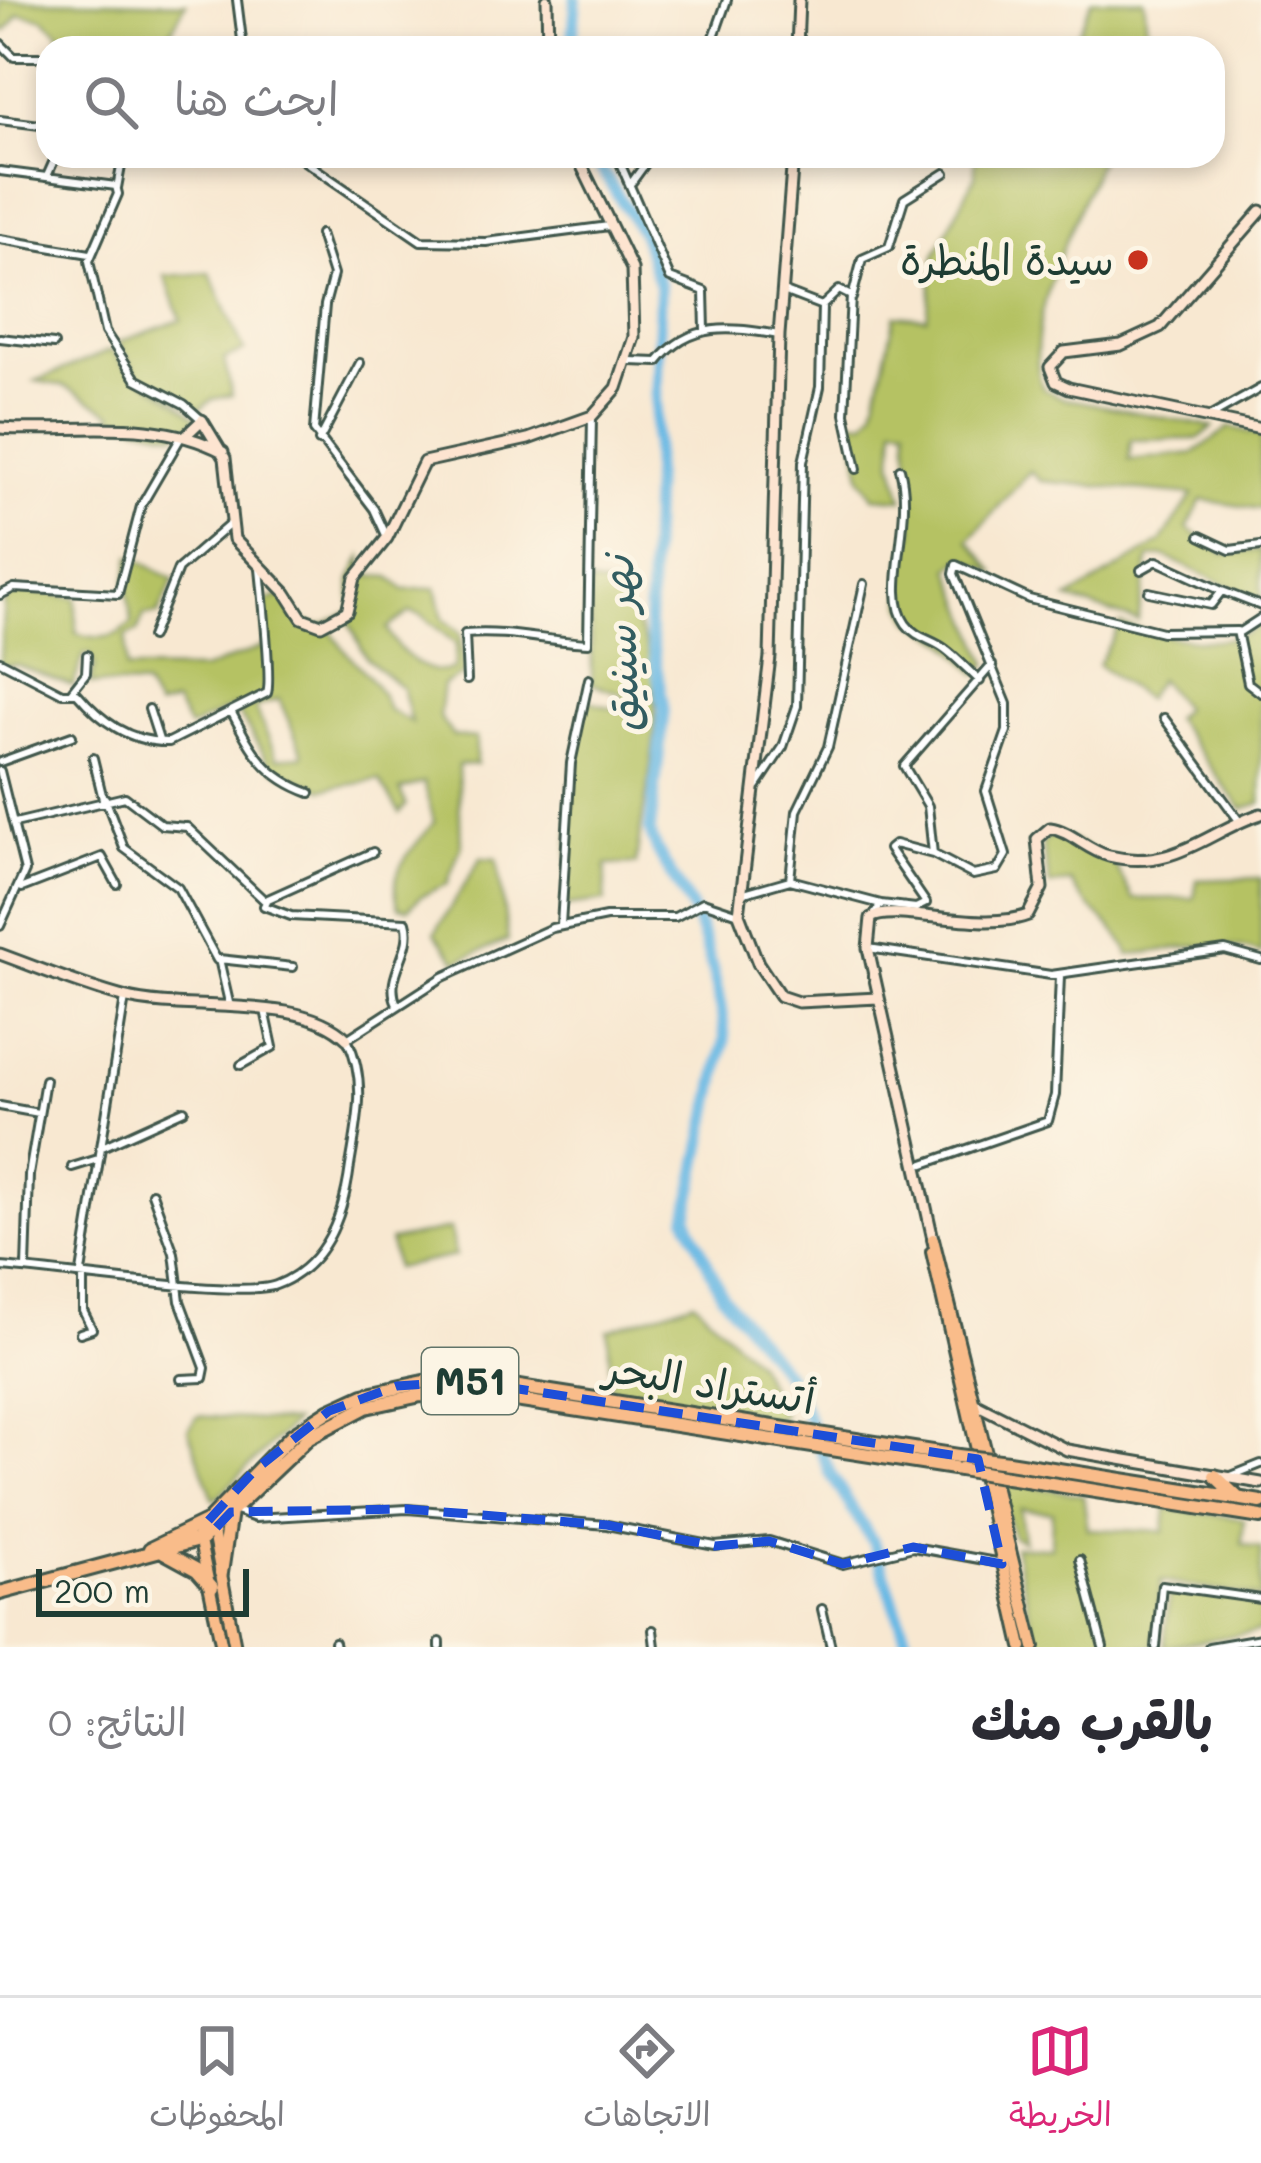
<!DOCTYPE html>
<html lang="ar">
<meta charset="utf-8">
<style>
body{margin:0;font-family:Mali,"Playpen Sans Arabic",sans-serif;background:#f7f7f7;color:#2b2b33;direction:rtl}
.scale{position:absolute;left:36px;bottom:30px;width:213px;box-sizing:border-box;padding-left:12px;border:6px solid #1f3d34;border-top:0;font-size:33px;line-height:42px;white-space:nowrap;color:#1f3d34;-webkit-text-stroke:9px #fcf5e5;paint-order:stroke}
.list{margin:0;padding:0;list-style:none}
h2{display:flex;justify-content:space-between;align-items:center;height:156px;margin:0;padding:0 48px;font-size:51px}
h2 small{font-size:39px;font-weight:400;color:#7c7c81}
.icon{flex:none;width:66px;height:66px;fill:none;stroke:currentColor;stroke-width:2;stroke-linecap:round;stroke-linejoin:round}
.map{position:relative;flex:none;width:1261px;height:1647px;overflow:hidden;direction:ltr}
.search{position:absolute;background:#fff;box-shadow:0 6px 18px #0003;left:36px;right:36px;top:36px;height:132px;display:flex;align-items:center;gap:30px;box-sizing:border-box;padding:0 42px;border-radius:36px;color:#7c7c81;font-size:45px}
.sheet{height:348px;background:#fff}
nav{display:flex;justify-content:space-around;align-items:center;box-sizing:border-box;height:168px;border-top:3px solid #e1e1e2;background:#fff;font-size:33px;color:#7c7c81}
nav a{display:grid;justify-items:center;gap:6px}
nav .on{color:#db2777}
.map>svg:first-child{display:block}
.green{fill:#b5c264;stroke:#6a804c;stroke-width:3;fill-rule:evenodd}
.lines{fill:none;stroke-linecap:round;stroke-linejoin:round}
.river{stroke:#6ab9e4;stroke-width:12}
.street-casing{stroke:#40574c;stroke-width:12}
.secondary-casing{stroke:#40574c;stroke-width:15}
.primary-casing{stroke:#40574c;stroke-width:16}
.highway-casing{stroke:#40574c;stroke-width:18}
.street{stroke:#fff;stroke-width:6}
.secondary{stroke:#fde4d0;stroke-width:9}
.primary{stroke:#f9bc8a;stroke-width:10}
.highway{stroke:#f9bc8a;stroke-width:12}
.highway-bridge-casing{stroke:#40574c;stroke-width:18;stroke-linecap:butt}
.highway-bridge{stroke:#f9bc8a;stroke-width:12}
.marked{fill:none;stroke:#1d4ed8;stroke-width:9;stroke-dasharray:24 15;stroke-linejoin:round}
.poi-dot{fill:#c8321e;stroke:#fcf5e5;stroke-width:4.5}
.labels{text-anchor:middle;stroke-width:10;stroke-linejoin:round;paint-order:stroke}
.shield{fill:#fcf5e5;stroke:#617469;stroke-width:3}
.shield-label{font-size:39px;font-weight:bold;fill:#1f3d34}
.poi-label{font-size:42px;fill:#1f3d34;stroke:#fcf5e5;text-anchor:end}
.street-label{font-size:42px;fill:#1f3d34;stroke:#fcf5e5}
.water-label{font-size:45px;font-style:italic;fill:#325c60;stroke:#fcf5e5}
</style>
<div class="map">
<svg width="1261" height="1647" viewBox="0 0 1261 1647">
<rect width="100%" height="100%" fill="#fcf5e5"/>
<filter id="ink" filterUnits="userSpaceOnUse"><feTurbulence type="fractalNoise" baseFrequency=".00833" numOctaves="2"/><feDisplacementMap in="SourceGraphic" scale="24" xChannelSelector="R" yChannelSelector="G"/><feConvolveMatrix kernelMatrix="1 2 1 2 8 2 1 2 1" color-interpolation-filters="sRGB"/></filter>
<filter id="wash" filterUnits="userSpaceOnUse"><feTurbulence type="fractalNoise" baseFrequency=".004" numOctaves="4" result="noise"/><feDisplacementMap in="SourceGraphic" scale="48" xChannelSelector="R" yChannelSelector="G"/><feGaussianBlur stdDeviation="2.7" result="paint"/><feColorMatrix in="noise" values="0 0 0 0 0 0 0 0 0 0 0 0 0 0 0 0 0 1.4 0 .05"/><feComposite in="paint" operator="in"/></filter>
<g filter="url(#wash)">
<rect width="100%" height="100%" fill="#f8e8d1"/>
<path class="green" d="M0 0 186 3 162 48 60 47 59 32 42 18 19 14 6 31 0 26Z
M1092 0H1144L1149 48H1071Z
M975 156H1101C1078 217 1018 327 1043 389L1063 398 1213 427 1198 439 1131 440 1129 460 1194 453 1230 427 1261 435V509L1202 500 1187 528 1225 554 1261 550V601L1163 556 1149 558 1138 621 1068 599 1161 542 1193 495 1041 481 1030 471 969 540 996 573 963 557 950 568 988 664 977 674 947 642 911 620 903 605V562L913 533 907 426 895 425 893 461 903 499 874 497 861 477 852 421 865 422 874 410 895 315 927 318 935 255 975 176Z
M210 273 244 351 224 359 232 395 213 399 198 410 137 374 118 342 181 320 165 276Z
M111 350C138 386 169 390 198 420L175 434 108 419 114 414 64 386 36 381Z
M131 556 174 580 158 614 144 615 137 632 126 636V669L203 670 265 646 266 601 284 594 297 620 320 626 351 611V580L362 557 364 575 390 577 404 590 436 588 443 619 460 633 464 674 443 685 439 717 453 736 476 738V764L458 765 461 846 447 884 421 896 408 909 399 907C385 870 414 849 434 822L424 782 400 790 406 805 400 813 379 780 323 789 273 769 234 706 189 728 175 703 157 708 145 686 90 684 95 666 90 653 84 654 73 686 17 665H0L4 602 18 590 76 598V633C97 640 115 640 132 623L126 581ZM410 612 422 615 456 644 454 669C428 679 396 652 387 628ZM346 616 367 659 402 688 411 722 388 709C376 674 344 659 328 625ZM279 699 303 754 302 756 277 758 255 707Z
M590 583 618 588C627 607 640 627 647 648 669 715 643 796 636 864L606 865 605 901 565 906 573 769 586 700 619 710 623 694 592 684Z
M1261 623V803L1242 809 1174 719 1183 708 1159 679 1145 699 1098 665 1120 624C1160 635 1225 655 1261 623Z
M1053 832 1113 861 1133 899 1194 898 1197 880 1261 878V954C1221 936 1171 951 1129 955 1121 928 1085 910 1071 882L1050 885 1042 844Z
M481 858 497 859 508 940 457 961 435 933Z
M450 1229 455 1256 395 1268 390 1241Z
M694 1301 757 1363 783 1415 775 1420 611 1389 608 1330Z
M198 1416 294 1422 214 1500 188 1430Z
M1020 1484 1083 1495 1088 1529 1164 1532 1166 1508 1244 1519 1242 1544 1261 1548V1598L1161 1581 1154 1647H1038L1014 1547H1051L1052 1512 1020 1509 1023 1541 1013 1537 1000 1485Z
M1170 1589 1261 1602V1631L1164 1647Z"/>
<g class="lines">
<path class="river" d="M572 48 576 0
M593 156 643 235 660 286 649 625 664 710 650 831C658 860 678 882 691 908 708 943 721 998 725 1038L687 1218 722 1295 794 1384 830 1473 874 1544 909 1647"/>
</g>
</g>
<g filter="url(#ink)">
<g class="lines">
<defs>
<path id="street" d="M237 0 243 48
M0 43 14 57H48
M710 48 727 0
M0 120 48 126
M297 156 421 241 486 242 609 226
M617 156 670 278 704 291 705 330
M0 171 116 186 118 194 89 261 105 332 136 379 184 404 202 420
M48 174 56 156
M632 182 651 156
M117 188 123 156
M320 234 333 275 325 305 314 430 374 509 386 535
M0 239 90 254
M783 291 822 306 839 290 851 296 845 414 857 469
M852 298 862 259 889 247 904 199 945 173
M0 338 54 344
M630 361 658 362C690 321 731 327 779 335
M1211 416 1261 388
M319 441 360 363
M900 469C915 521 882 592 906 624 916 638 932 639 945 649 957 658 968 670 980 681
M1200 536 1230 550 1261 546
M1141 570 1157 561 1222 591
M1149 592 1211 605 1222 591 1261 606
M0 595 14 588 118 594 141 506 180 439
M1238 633 1261 618
M151 637 178 569 229 525
M0 661 62 693H77C100 720 129 743 169 742L267 693C272 682 262 589 260 569
M467 680 465 634C507 630 545 641 588 643L592 416
M71 692 86 673 87 655
M149 709 159 740
M231 711C252 751 265 777 310 793
M1164 718 1240 822
M93 758 103 799
M0 762 72 736
M0 771 25 871 0 926
M757 786 783 747 797 706 803 462 820 387 822 306
M105 798 124 848 178 888 217 960
M15 823 125 797 162 825 187 827 265 901
M373 852 268 899 264 906 291 916 406 922C415 951 383 976 397 1004
M933 854 973 875 997 870 1006 855 986 791 1007 731V704L954 574 956 565 1029 599 1162 632 1237 631 1248 683 1261 693
M790 880 797 811 828 747 864 584
M22 888 102 857 117 884
M741 894 790 880 881 904
M874 915 881 904 916 908 926 903 889 849 895 844 933 854 928 806 904 766 992 665
M561 925 571 763 589 679
M868 948 1051 975 1225 950 1261 960
M230 1007 219 959 293 967
M241 1065 273 1047 265 1010
M0 1106 38 1113
M100 1148 184 1110
M918 1166 1048 1121 1055 1095 1060 976
M72 1167 98 1159
M152 1193 174 1253 180 1301 205 1368 203 1378 181 1379
M0 1267C53 1270 239 1299 276 1285 327 1266 344 1213 350 1166 357 1122 368 1081 347 1039L443 977 552 928 606 917H675L703 902 739 914
M26 1268 29 1175 45 1080
M81 1272 125 998
M80 1333 92 1329 83 1311V1273
M1231 1476 1261 1464
M233 1510 255 1518 407 1509 607 1525 715 1546 769 1541 843 1564 913 1547 1001 1563
M1080 1560 1103 1647
M822 1609 831 1647
M653 1630 655 1647
M334 1642 335 1647
M440 1642V1647
M1156 1647 1162 1585 1261 1599
M1209 1647 1261 1638"/>
<path id="secondary" d="M547 0 548 48
M797 48 799 0
M793 156 779 335 770 657 739 914 758 963 780 996 798 1002 878 998
M1261 211 1160 327 1121 345 1064 352 1050 367 1056 382 1069 388 1261 429
M0 428C75 433 153 415 223 452
M184 437 202 420 225 458 234 539 286 593 302 618 321 625 347 611 355 578 387 538 424 462 528 439 592 416 617 388 634 337 632 269 577 156
M0 954C41 969 82 986 123 997 191 1014 300 993 347 1039
M933 1239 868 948 871 918C893 903 981 933 1028 915L1042 888 1037 839 1050 828C1071 831 1088 851 1109 856 1175 872 1207 831 1261 814
M978 1405 1067 1450 1261 1483"/>
<path id="primary" d="M933 1239 1034 1647
M932 1252 1022 1647
M212 1527 235 1647
M198 1532 222 1647"/>
<path id="highway" d="M1008 1462 1261 1502
M1215 1476 1238 1498
M1007 1477 1261 1517
M150 1549 208 1521 292 1435 329 1411 364 1395 429 1381 513 1386 958 1456
M164 1552 197 1570 212 1587
M221 1573 230 1512
M0 1593 202 1539 309 1437 366 1407 421 1395 509 1399 960 1469"/>
</defs>
<use href="#street" class="street-casing"/>
<use href="#secondary" class="secondary-casing"/>
<use href="#primary" class="primary-casing"/>
<use href="#highway" class="highway-casing"/>
<use href="#street" class="street"/>
<use href="#secondary" class="secondary"/>
<use href="#primary" class="primary"/>
<use href="#highway" class="highway"/>
<defs>
<path id="highway-bridge" d="M958 1456 1008 1462
M960 1469 1007 1477"/>
</defs>
<use href="#highway-bridge" class="highway-bridge-casing"/>
<use href="#highway-bridge" class="highway-bridge"/>
</g>
</g>
<path class="marked" d="M466 1381 978 1459 1002 1564 913 1547 843 1564 769 1541 715 1546 607 1525 407 1509 231 1512 214 1530 208 1521 255 1470 329 1411 397 1386Z"/>
<circle class="poi-dot" cx="1138" cy="260" r="12"/>
<g class="labels">
<rect class="shield" x="422" y="1348" width="96" height="66" rx="9"/>
<g class="shield-label">
<text x="470" y="1395">M51</text>
</g>
<g class="poi-label">
<text x="1114" y="275">سيدة المنطرة</text>
</g>
<g class="street-label">
<text transform="translate(710 1383) rotate(9)" y="15">أتستراد البحر</text>
</g>
<g class="water-label">
<text transform="translate(620 644) rotate(-92)" y="16">نهر سينيق</text>
</g>
</g>
</svg>
<div class="scale">200 m</div>
<div class="search"><svg class="icon" aria-label="search" viewBox="0 0 24 24"><circle cx="10" cy="10" r="6"/><path d="M15 15l6 6"/></svg>ابحث هنا</div>
</div>
<section class="sheet">
<h2>بالقرب منك<small>النتائج: 0</small></h2>
<ul class="list">
</ul>
</section>
<nav>
<a class="on"><svg class="icon" aria-label="map" viewBox="0 0 24 24"><path d="M3 6l6-2 6 2 6-2v14l-6 2-6-2-6 2zM9 4v14M15 6v14"/></svg>الخريطة</a>
<a><svg class="icon" aria-label="directions" viewBox="0 0 24 24"><path d="M12 3l9 9-9 9-9-9zM9 14v-3h6M13 9l2 2-2 2"/></svg>الاتجاهات</a>
<a><svg class="icon" aria-label="saved" viewBox="0 0 24 24"><path d="M7 4h10v16l-5-4-5 4z"/></svg>المحفوظات</a>
</nav>
